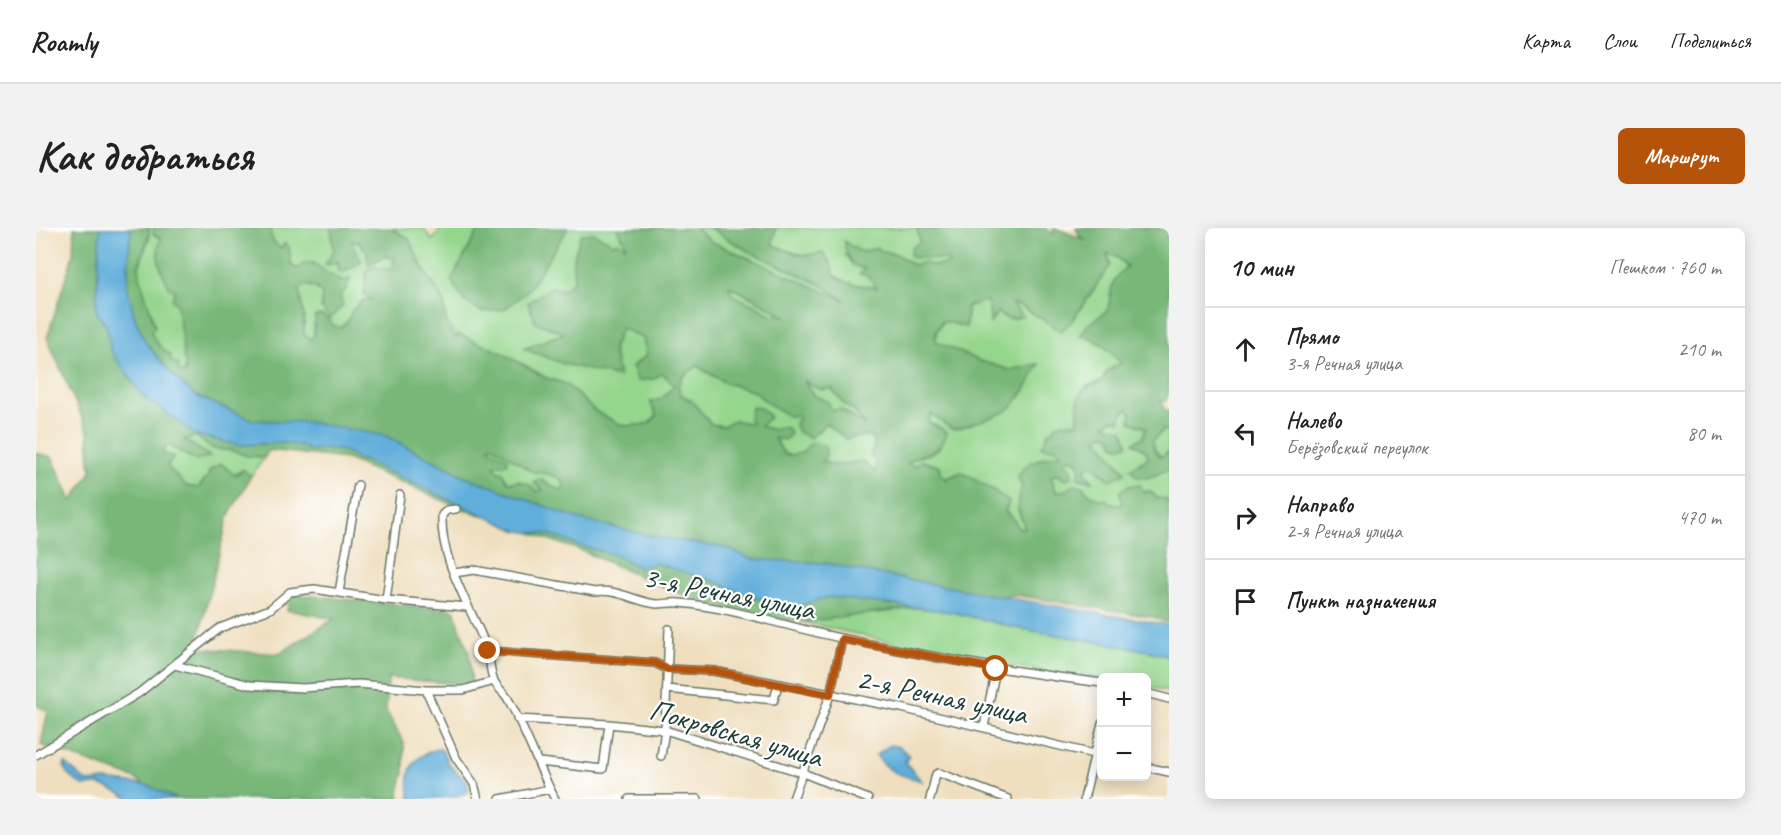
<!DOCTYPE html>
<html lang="ru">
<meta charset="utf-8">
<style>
body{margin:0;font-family:Caveat,sans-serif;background:#f2f2f2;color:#222}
.controls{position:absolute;right:18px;bottom:18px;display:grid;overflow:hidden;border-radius:9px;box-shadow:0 3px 15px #0003}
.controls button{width:54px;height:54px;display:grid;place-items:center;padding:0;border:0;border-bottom:2px solid #e0e0e0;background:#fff;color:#222;font:30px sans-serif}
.stop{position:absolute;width:18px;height:18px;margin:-14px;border:4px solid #b45309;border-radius:50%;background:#fff}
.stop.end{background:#b45309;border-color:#fff;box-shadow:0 2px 6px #0008}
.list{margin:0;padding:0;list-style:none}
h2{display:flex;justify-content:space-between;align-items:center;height:78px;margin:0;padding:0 24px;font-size:26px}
h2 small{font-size:20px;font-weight:400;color:#767676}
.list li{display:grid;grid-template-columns:39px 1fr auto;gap:18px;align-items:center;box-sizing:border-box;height:84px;padding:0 24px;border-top:2px solid #e0e0e0}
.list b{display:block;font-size:22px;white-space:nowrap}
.list p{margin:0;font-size:20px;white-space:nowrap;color:#767676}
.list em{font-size:20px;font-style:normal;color:#767676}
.icon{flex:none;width:33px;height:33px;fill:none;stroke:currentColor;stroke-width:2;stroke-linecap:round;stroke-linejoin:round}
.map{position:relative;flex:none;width:1133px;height:571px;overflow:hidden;border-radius:9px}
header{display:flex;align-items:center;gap:36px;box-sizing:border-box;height:84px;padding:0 30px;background:#fff;border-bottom:2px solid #e0e0e0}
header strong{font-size:28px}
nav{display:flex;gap:33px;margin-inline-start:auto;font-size:21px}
.intro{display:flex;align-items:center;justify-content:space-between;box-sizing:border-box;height:144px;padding:0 36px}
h1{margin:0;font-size:42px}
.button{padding:15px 27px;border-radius:9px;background:#b45309;color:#fff;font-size:21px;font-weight:700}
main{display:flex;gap:36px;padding:0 36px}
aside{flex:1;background:#fff;border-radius:9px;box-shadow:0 3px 15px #0003}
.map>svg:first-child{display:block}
.green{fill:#95d68d;stroke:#5a8a60;stroke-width:1.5}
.forest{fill:#78b778;stroke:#4c7a56;stroke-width:1.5;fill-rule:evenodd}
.water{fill:#61aeda;stroke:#407687;stroke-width:1.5}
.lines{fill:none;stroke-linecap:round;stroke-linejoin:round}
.minor-casing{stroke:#687665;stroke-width:10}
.minor{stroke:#fff;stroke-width:7}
.route{stroke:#b45309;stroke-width:8}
.labels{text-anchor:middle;stroke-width:4.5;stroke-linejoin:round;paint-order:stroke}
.street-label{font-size:30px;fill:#1f3d34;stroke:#fff}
</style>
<header>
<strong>Roamly</strong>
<nav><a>Карта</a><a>Слои</a><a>Поделиться</a></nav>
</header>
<div class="intro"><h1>Как добраться</h1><a class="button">Маршрут</a></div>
<main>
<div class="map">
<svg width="1133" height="571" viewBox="0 0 1133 571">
<rect width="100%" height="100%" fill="#fff"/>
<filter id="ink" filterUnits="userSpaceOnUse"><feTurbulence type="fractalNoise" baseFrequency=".0167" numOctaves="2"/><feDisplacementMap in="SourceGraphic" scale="12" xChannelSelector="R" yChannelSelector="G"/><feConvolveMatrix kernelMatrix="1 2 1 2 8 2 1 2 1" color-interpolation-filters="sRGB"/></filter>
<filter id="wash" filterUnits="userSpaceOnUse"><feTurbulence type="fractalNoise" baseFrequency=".008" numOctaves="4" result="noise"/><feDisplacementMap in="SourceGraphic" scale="24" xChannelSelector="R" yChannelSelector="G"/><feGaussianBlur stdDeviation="1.35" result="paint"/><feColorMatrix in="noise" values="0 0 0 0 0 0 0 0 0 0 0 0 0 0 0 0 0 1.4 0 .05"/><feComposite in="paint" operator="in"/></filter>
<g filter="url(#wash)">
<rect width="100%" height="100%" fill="#efdfbf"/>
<path class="green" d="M113 0H118L117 6 126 11C123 32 123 41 134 60L139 62C142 77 153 135 148 147L142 142 139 135 135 134 117 110 115 103 117 90 104 53 103 40 113 10Z
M234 0H295L298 22 290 37 302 34 303 44 324 33 314 13 323 14 332 24 333 36 350 28 359 30 357 42 339 39 331 41 328 65 336 72H327L316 83 312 93 304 101 296 97H278V108L274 111 268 106V89L263 63 270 57 278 59 286 65 285 81C298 72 308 66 314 51L307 54 289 44 278 35 262 41 255 37 253 19C239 22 235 13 234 0Z
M355 0H388L396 13 405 0H444L427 30 519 19 532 0H582L591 18 577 16 558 5 537 33 538 52 528 62 529 105 488 121 583 149 577 121 585 100 607 110 611 127 638 157 627 170 621 187 612 196 591 198 583 196 559 183 536 162 519 152 510 150 489 137 422 106 420 111 410 92 407 70 387 41 373 11Z
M659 0H674L714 24 784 56 816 76 676 14Z
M740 0H881L884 14 901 30 912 32 914 36 897 38 888 35 880 37 873 35 862 27 853 24H824L816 18 809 26 816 37 829 42 824 46 832 47 842 61 813 55 799 48 794 34C774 27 755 26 736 16Z
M1071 25 1082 30 1091 39 1075 65 1072 82 1051 98 1045 108C1062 111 1073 122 1085 135L1071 143 1066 153 1050 158 1042 188V195L1034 194 1012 204 1009 212 1026 226C1007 229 991 231 982 249L986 260 982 282 989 300 983 301 977 291 969 283 959 262 945 257 938 250 929 246 919 247 911 251 905 246 904 238 885 233 878 238 871 235C880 227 894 230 902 221 906 217 908 209 911 204L891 193 895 185 924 200 960 187 984 170 1002 136 974 142 944 133 900 114V104L907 93 930 98 931 78 951 72 955 94 962 84 986 88 975 76 983 77 1003 89 1035 94 1069 45 1074 37Z
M693 58 754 90 731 85 718 77 695 67Z
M661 138 688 154 719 164 733 176 764 187 782 204 789 195 810 211 834 207 839 216 835 228 840 235 839 245 827 233 799 237 765 226 756 228 748 226 738 209V202L699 192 687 198 675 196 656 173 644 166 642 158 646 149Z
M767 151 795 160 809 177 818 183 830 198 810 184 796 183 792 174 777 167Z
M1093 180 1095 186 1094 194 1110 200 1106 210 1098 214 1111 224V231L1102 236 1120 248 1125 243 1133 241V277L1129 271 1121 270 1114 263 1084 264 1086 273 1085 278 1074 276 1071 272C1060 271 1053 268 1047 259L1039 257 1031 262 1020 264 1015 249 1020 246 1029 251 1028 234 1035 230 1042 234 1048 252 1056 253 1049 244 1051 238H1057L1074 252 1089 244 1062 211 1066 206 1074 207 1087 203 1069 197Z
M1128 202 1133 203V224L1126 229 1118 221 1117 212Z
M160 208 175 220 198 223 212 228 229 229 215 248 207 242 198 247 185 236 174 242 172 248 162 260 150 258 130 238 138 230 127 225 131 216 160 233 173 229 147 211Z
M456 217 495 243 513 246 526 251 528 258 526 263C519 258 512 257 505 252L499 255 507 262 501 264 485 253 472 254 467 246 463 244 458 238 471 235 453 220Z
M879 380 916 384 981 400 1114 423 1133 429V464L1111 458 1110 449 1065 451 938 433 767 394Z"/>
<path class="forest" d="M38 0H113C114 15 102 27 103 41 105 62 115 79 119 100L115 103C119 117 126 119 135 128V134L143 136 142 142 148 146 150 143 141 76 136 72 139 62 134 60C126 45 117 28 125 11L117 6 118 0H234C235 9 237 16 245 20L249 15 253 19 255 37 262 41 268 35H278L289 44 307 54 315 50 310 61 304 68 307 77 295 90C284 84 285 76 286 65L279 59 270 57 263 62 268 89V106L274 111 278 108 279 88 285 87 294 92 296 97 304 100 312 93 316 83 328 72H335L328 65 331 41 339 39 357 42 358 30 350 28 332 36 331 24 323 14 315 13 325 33C318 39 312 43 303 45L302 34 289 37 298 22 295 0H355L373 11 387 41 407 70 410 92 420 110 422 106 468 126 510 150 530 156 559 183 583 196 591 198 612 196 621 188 614 174 627 170 638 157 626 145 618 151 602 153 596 138 611 127 607 110 585 100 577 121 583 149 528 136 488 121 528 105 500 95 492 75 515 59 528 62 538 53 537 33 545 6 558 5 577 16 581 14 590 18 582 0H659L676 14 810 73 784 56 714 24 674 0H740L736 16C753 25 767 31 786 24L794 34 799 48 813 55 841 60 832 48 824 46 829 41C813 36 810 29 808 13 821 23 825 27 841 19L846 24 862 27 873 35 880 37 888 34 897 38 913 36 912 32 874 29 875 20 884 14 881 0H1009L1018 6 1017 0H1019L1050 12 1043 7 1040 0H1133V165L1130 173 1124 174 1127 176 1128 182H1133V203L1127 202 1117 212 1118 221 1125 229 1133 224V241L1111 250 1101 249 1094 241 1111 231V224L1097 215 1106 210 1110 200 1094 194 1095 186 1092 181 1086 186 1084 193 1076 191 1069 197 1087 202 1092 217 1083 219 1078 217 1074 207 1066 206 1062 211 1089 245 1074 252 1057 238H1051L1049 244 1057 253 1041 250 1044 242 1042 234 1035 230 1028 234 1035 241 1036 249 1029 251 1020 246 1015 249 1020 264 1031 262 1038 257 1047 259C1053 268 1060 271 1071 272L1074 276 1085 277 1086 273 1084 264C1089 257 1097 257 1105 257L1107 265 1114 263 1121 270 1129 271 1133 277V395L1117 389 979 367 767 394 710 386 639 364 549 324 427 281 311 231 233 222 229 229 212 228 198 223 175 220 160 208 148 212 174 228 160 233 131 216 127 225 138 229 131 238 150 258 162 260 172 248 174 242 186 236 198 247 207 242 215 248 192 289 160 420 243 426 298 391 251 382 256 366 418 382 433 425 436 457 352 450 350 483 368 515V544L363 564 364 571H129L98 550 5 517 12 483 0 477V225L16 229 36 273 55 244 52 203 11 110 37 27ZM1071 25 1082 30 1091 39C1073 51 1076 62 1072 82L1051 98 1044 108C1062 110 1073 122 1085 135L1071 143 1066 153C1038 162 1042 168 1042 195 1018 192 1016 201 1005 219L1019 220 1025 226C1007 230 991 231 982 249L986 260C978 276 983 284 989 300H983L977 291 969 284 973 274C958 261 942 254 925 244L910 251 905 246 904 238 885 233 878 238 872 235C887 220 903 231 911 204L892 194 895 186 916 201 924 200C935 195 965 188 972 182 982 175 998 147 1003 136L974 142 944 133 900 114V104L906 93 930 99 931 78 951 73 954 85V95L962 84C970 93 976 92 987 88L976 76 983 77 1025 103 1035 94 1069 45 1074 37ZM693 58H694L752 89 731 85 718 77 696 67ZM661 138 688 154 719 164 733 176 752 188 763 187 759 196 762 204 775 210 790 195 810 211 834 207 839 216 835 228 840 235 839 244 827 233 799 237 786 234 790 228V218L776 214C767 224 762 229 748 226L738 210 749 212 755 206 751 200 743 199 738 202 724 198 734 189 725 180 715 179 713 191 716 196 699 192 687 198 675 196 656 173 644 166 642 158 646 149ZM768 152C778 159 783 164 795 160L809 177 819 183 829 197 804 181 796 183 792 174 777 167ZM456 217 495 243 513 246 526 251 528 258 526 263C519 259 511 257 505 251L498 255 507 262 501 264C492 253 485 253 472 254L467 245 463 244 458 238 471 235 472 231 453 220Z
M444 0H532L493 61 469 81 446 84 428 73 415 52Z"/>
<path class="water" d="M64 0H95L91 57 99 90 110 115 135 145 158 167 217 192 272 194 350 208 428 248 543 291 619 309 690 320 715 331 790 335 831 344 979 371 1128 396 1133 399V429L1114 423 981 400 916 384 792 369 759 379 716 369 683 355 619 335 603 340 581 327 544 318 513 306 482 303 327 232H323C311 221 289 218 273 223L269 219 249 215 202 217 160 207 106 167 75 123 71 99 60 83Z
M854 517 864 519 873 528 869 534 886 553C864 547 854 546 840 527Z
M402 521 406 522 413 537 431 553 433 563C425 571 389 571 374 571 369 544 374 529 402 521Z
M29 535 51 554 70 552 111 557 140 571H95L73 560 63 557 47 558 32 547 28 538Z"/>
</g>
<g filter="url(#ink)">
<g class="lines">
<defs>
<path id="minor" d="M420 281 411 282 406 287C404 335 435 378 451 421 455 431 453 443 458 453 461 460 468 464 472 471 490 503 502 538 519 571
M418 345 438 342 559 364C580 360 600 374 621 376 629 376 636 374 644 375 699 380 755 400 809 411 894 429 979 444 1066 455
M303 364 322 257
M350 372 364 267
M452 423 619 435 631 441 678 443 865 480 1066 528
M139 437 213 457 267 460 322 456 390 462
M631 461 738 472 742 456
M1110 465 1133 471
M481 491 573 496 629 502 767 545 832 571
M948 499 960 441
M0 527 103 465 184 400 234 381 254 364 278 361 350 372 431 379
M625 528 629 502 633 401
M503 534 567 541 573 496
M1110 539 1133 544
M442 571 438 556 420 530 390 462H427L458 453
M464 571 514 561
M593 571H662
M757 571 794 467 806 411
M894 571 900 546 903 545 972 571
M1048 571 1066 495"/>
</defs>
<use href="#minor" class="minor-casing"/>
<use href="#minor" class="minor"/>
</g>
</g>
<g class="lines" filter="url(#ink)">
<path class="route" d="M452 423 619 435 631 441 678 443 794 467 806 411 960 441"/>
</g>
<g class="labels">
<g class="street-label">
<text transform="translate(693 365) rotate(11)" y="10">3-я Речная улица</text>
<text transform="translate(906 468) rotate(12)" y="10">2-я Речная улица</text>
<text transform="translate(700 505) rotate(16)" y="10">Покровская улица</text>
</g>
</g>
</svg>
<div class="controls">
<button>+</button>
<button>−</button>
</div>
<div class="stop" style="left:960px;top:441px"></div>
<div class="stop end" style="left:452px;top:423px"></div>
</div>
<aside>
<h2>10 мин<small>Пешком · 760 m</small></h2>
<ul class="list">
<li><svg class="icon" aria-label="ahead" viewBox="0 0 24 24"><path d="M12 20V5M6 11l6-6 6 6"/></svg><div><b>Прямо</b><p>3-я Речная улица</p></div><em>210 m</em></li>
<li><svg class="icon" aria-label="left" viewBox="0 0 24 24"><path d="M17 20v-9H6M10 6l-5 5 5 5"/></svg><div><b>Налево</b><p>Берёзовский переулок</p></div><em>80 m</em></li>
<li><svg class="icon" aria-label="right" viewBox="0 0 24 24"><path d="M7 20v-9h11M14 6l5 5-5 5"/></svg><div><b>Направо</b><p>2-я Речная улица</p></div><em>470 m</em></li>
<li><svg class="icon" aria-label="arrive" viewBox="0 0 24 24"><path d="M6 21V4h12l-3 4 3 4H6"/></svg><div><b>Пункт назначения</b></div></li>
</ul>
</aside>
</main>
